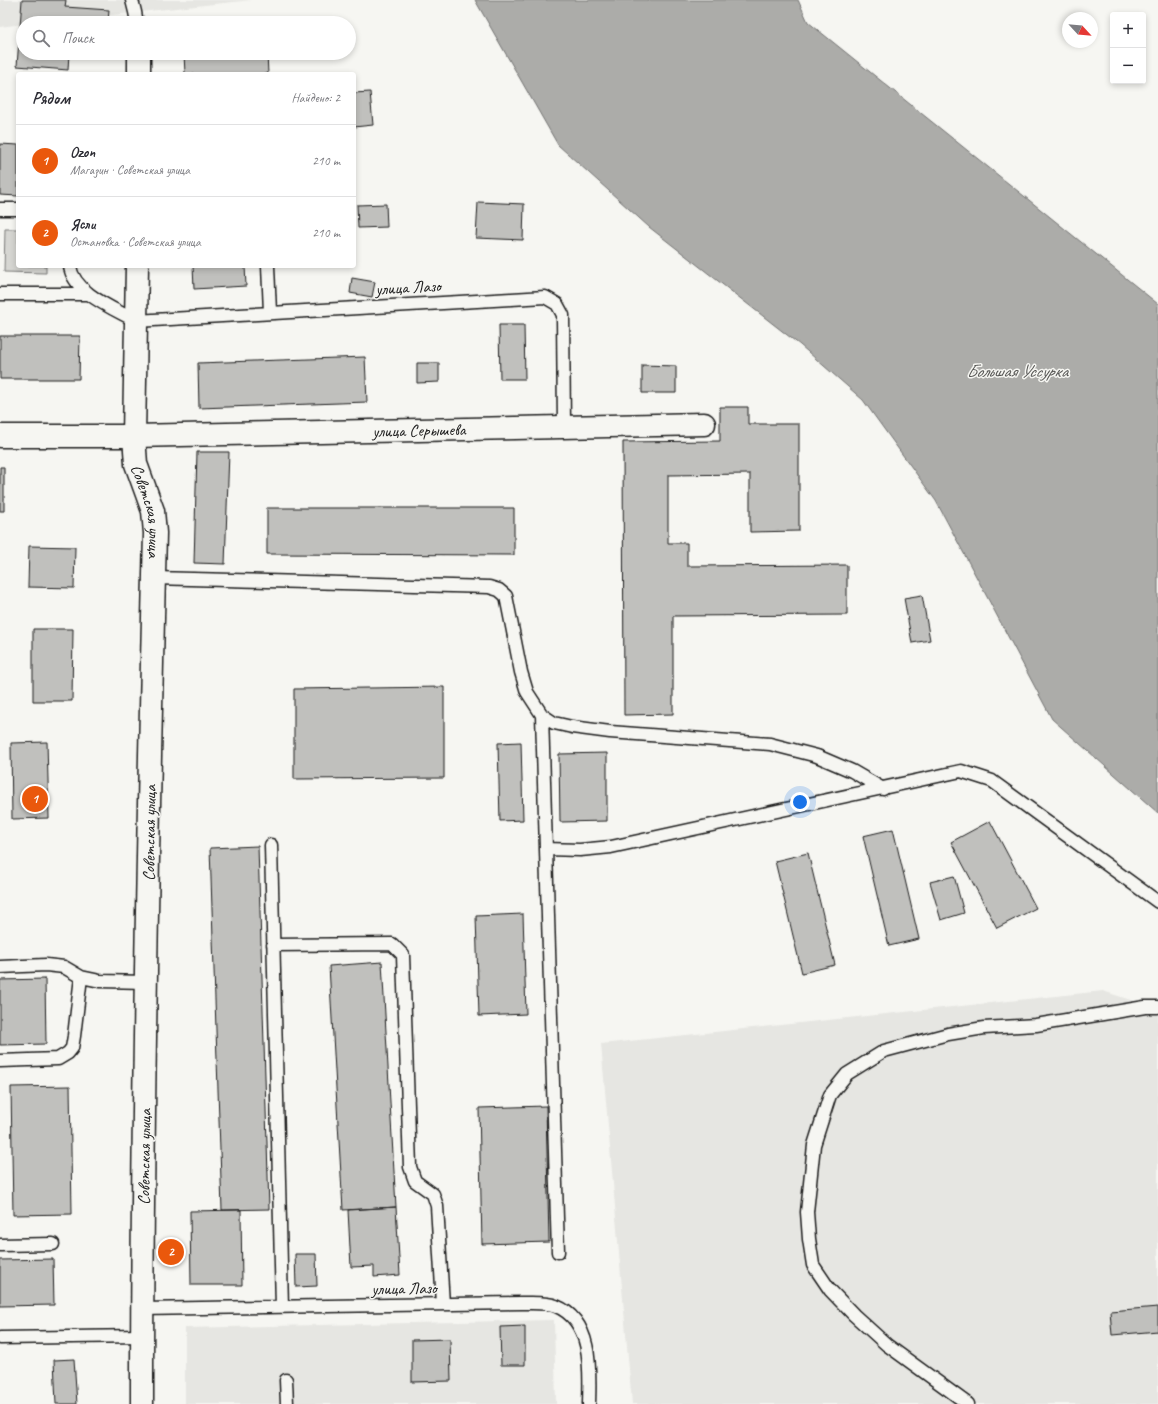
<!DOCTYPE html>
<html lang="ru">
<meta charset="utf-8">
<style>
body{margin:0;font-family:Caveat,sans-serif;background:#f7f7f7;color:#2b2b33}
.controls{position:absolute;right:12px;top:12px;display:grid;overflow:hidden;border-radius:4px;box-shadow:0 2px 6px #0003}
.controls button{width:36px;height:36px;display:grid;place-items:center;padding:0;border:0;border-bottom:1px solid #e1e1e2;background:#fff;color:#2b2b33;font:20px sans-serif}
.compass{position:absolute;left:1062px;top:12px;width:36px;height:36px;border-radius:50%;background:#fff;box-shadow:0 2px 6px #0003;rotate:116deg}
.you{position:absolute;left:800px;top:802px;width:14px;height:14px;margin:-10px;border:3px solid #fff;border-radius:50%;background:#1a73e8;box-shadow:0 0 0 6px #1a73e833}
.badge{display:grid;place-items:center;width:26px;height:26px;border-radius:50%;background:#ea580c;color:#fff;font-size:13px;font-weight:700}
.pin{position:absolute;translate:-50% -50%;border:2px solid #fff;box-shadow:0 1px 4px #0006}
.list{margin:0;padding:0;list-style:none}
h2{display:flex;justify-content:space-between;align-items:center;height:52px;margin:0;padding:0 16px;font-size:17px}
h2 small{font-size:13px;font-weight:400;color:#7c7c81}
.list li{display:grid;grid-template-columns:26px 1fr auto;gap:12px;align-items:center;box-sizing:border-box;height:72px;padding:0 16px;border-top:1px solid #e1e1e2}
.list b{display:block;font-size:15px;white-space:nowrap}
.list p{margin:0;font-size:13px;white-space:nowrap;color:#7c7c81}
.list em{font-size:13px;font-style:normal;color:#7c7c81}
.icon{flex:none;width:22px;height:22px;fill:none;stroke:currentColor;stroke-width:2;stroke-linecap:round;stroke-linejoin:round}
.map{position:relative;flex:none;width:1158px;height:1404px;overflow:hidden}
.search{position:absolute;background:#fff;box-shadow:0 2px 6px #0003;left:16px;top:16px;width:340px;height:44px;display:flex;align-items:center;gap:10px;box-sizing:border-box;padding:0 14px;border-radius:22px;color:#7c7c81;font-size:15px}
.panel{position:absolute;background:#fff;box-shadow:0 2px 6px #0003;left:16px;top:72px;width:340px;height:196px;border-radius:4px}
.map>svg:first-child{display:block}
.built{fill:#e6e6e2}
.green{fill:#d6d6d2;stroke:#797977}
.water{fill:#acaca9;stroke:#727271}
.building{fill:#c0c0bd;stroke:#1c1c1c}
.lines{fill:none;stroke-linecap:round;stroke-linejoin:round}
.service-casing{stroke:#1c1c1c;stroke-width:15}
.minor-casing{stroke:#1c1c1c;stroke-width:25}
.tertiary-casing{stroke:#1c1c1c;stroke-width:25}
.secondary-casing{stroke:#1c1c1c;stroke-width:25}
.service{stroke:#f6f6f2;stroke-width:12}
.minor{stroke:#f6f6f2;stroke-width:22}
.tertiary{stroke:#f6f6f2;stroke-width:22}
.secondary{stroke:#f6f6f2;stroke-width:22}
.labels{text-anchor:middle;stroke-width:3;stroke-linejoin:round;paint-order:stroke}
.street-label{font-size:17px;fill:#1c1c1c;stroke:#f6f6f2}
.water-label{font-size:18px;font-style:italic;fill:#565654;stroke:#f6f6f2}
</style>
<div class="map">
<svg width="1158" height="1404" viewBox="0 0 1158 1404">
<rect width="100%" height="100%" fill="#f6f6f2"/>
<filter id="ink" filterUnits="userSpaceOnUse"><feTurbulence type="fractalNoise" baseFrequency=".025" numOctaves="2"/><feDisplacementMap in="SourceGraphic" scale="8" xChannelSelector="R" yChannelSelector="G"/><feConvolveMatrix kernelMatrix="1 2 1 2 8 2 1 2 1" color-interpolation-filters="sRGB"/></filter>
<g filter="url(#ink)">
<path class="built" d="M0 0H252L36 23H23V24L0 27Z
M1103 991 1158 1009V1404H632L601 1044Z
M554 1320 556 1404H185V1328Z"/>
<path class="green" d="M5 229H18V266H46V273L4 272Z"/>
<path class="water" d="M475 0H798L808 22 1158 304V813L1052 719 936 501 863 400 800 345 649 227 558 145Z"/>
<path class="building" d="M22 0H66L65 7 109 10 108 23H23V53H69L68 70 17 66Z
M184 53H267L268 74H185Z
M370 92 373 125 354 127V93Z
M0 144 18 145V196L0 195Z
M478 202 524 204 523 240 476 238Z
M386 204 387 227 358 228 357 205Z
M193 266H245L246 286 194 289Z
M352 278 375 282 372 297 350 293Z
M499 325H524L525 379H500Z
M0 336H80L79 379H0Z
M365 357 367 402 199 408 198 363Z
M417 363H439V382L417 383Z
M642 365 676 366V393H642Z
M720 407H748V424H799V531L750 532V474L668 475V543H687V566L847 565V615L673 616V714L624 715 623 442 720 441Z
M197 452H229L225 564 194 563Z
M0 467H4V511H0Z
M267 508H514V555L267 554Z
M29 546 75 547 74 588 28 587Z
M922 595 930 640 912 643 904 598Z
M33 629H73L72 701H33Z
M444 687V778L294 779V689Z
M47 742 49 818 12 819 11 743Z
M521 742 523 820 500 821 498 743Z
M607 753V821L560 822 559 754Z
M990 821 1036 908 997 928 951 842Z
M893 829 919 939 889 946 863 836Z
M258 846 269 1209 222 1210 210 848Z
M808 853 835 965 802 973 775 861Z
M954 876 964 913 941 920 930 882Z
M523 914 526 1014 479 1016 476 916Z
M382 962 396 1207 343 1210 329 966Z
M45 979 46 1044 0 1045V980Z
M70 1086 72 1214 13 1215 11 1087Z
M546 1106 549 1242 482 1244 479 1108Z
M396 1207 400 1275 374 1277V1266L351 1267 348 1210Z
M241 1210 242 1285H191L190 1211Z
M295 1254H316L317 1286 296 1287Z
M53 1259 54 1305 0 1306V1260Z
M1158 1307V1331L1112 1335 1110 1311Z
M525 1326V1365H501L500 1327Z
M450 1339 451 1381 412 1382V1340Z
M74 1359 77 1404H56L54 1360Z"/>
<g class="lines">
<defs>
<path id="service" d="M132 0 135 12 137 23
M0 209H18
M70 266C73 293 115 309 136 321L545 297 557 304 563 315 564 426
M268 266 270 312
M0 294H88
M154 578 489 587 499 590 506 596 521 672 527 692 542 715 554 723 572 727 610 732 770 744 817 756 852 771 883 789
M542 715 558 1252
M271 845 282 1307
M546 849 580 850 611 847 961 771 992 781 1158 902
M273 945 392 944 403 955 410 1167 415 1181 433 1194 437 1206 443 1304
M0 967 46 965 64 967 81 977 100 981 146 982
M0 1061 58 1059 68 1053 72 1048 74 1036 81 977
M0 1245 53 1244
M142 1309 522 1303C532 1303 547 1302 556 1306 593 1321 590 1370 589 1404
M0 1338 142 1336
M286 1380 287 1404
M968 1404 887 1345 854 1315 830 1290 813 1265 809 1239 807 1212 814 1145 830 1095 847 1074 884 1051 948 1034 984 1028 1036 1025 1145 1007H1158"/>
<g id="minor">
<path id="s1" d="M134 436 704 424"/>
</g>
<path id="tertiary" d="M139 53V74
M134 436 137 266"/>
<g id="secondary">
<path id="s2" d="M0 436H134L136 464 153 511 155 533C148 823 142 1114 142 1404"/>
</g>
</defs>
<use href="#service" class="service-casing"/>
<use href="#minor" class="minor-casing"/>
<use href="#tertiary" class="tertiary-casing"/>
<use href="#secondary" class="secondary-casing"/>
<use href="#service" class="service"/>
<use href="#minor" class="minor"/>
<use href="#tertiary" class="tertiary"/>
<use href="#secondary" class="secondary"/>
</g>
</g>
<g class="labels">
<g class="street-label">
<text transform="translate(408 287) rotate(-3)" y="6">улица Лазо</text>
<text dy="6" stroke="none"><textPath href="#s1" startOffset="285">улица Серышева</textPath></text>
<text dy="6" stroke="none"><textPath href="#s2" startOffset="211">Советская улица</textPath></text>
<text transform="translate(149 833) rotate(-89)" y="6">Советская улица</text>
<text transform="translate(144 1157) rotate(-89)" y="6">Советская улица</text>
<text transform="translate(404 1288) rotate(-1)" y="6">улица Лазо</text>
</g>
<g class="water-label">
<text x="1017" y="377">Большая Уссурка</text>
</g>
</g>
</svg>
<div class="controls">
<button>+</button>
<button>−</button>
</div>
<svg class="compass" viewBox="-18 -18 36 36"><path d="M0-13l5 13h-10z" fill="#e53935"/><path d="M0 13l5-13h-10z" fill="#7c7c81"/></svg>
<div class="you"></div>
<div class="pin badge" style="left:35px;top:799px">1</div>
<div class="pin badge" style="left:171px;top:1252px">2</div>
<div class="search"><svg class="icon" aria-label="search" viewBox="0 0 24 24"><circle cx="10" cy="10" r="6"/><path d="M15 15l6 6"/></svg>Поиск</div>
<section class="panel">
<h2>Рядом<small>Найдено: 2</small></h2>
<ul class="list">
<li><span class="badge">1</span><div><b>Ozon</b><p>Магазин · Советская улица</p></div><em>210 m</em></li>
<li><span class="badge">2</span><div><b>Ясли</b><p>Остановка · Советская улица</p></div><em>210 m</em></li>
</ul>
</section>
</div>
